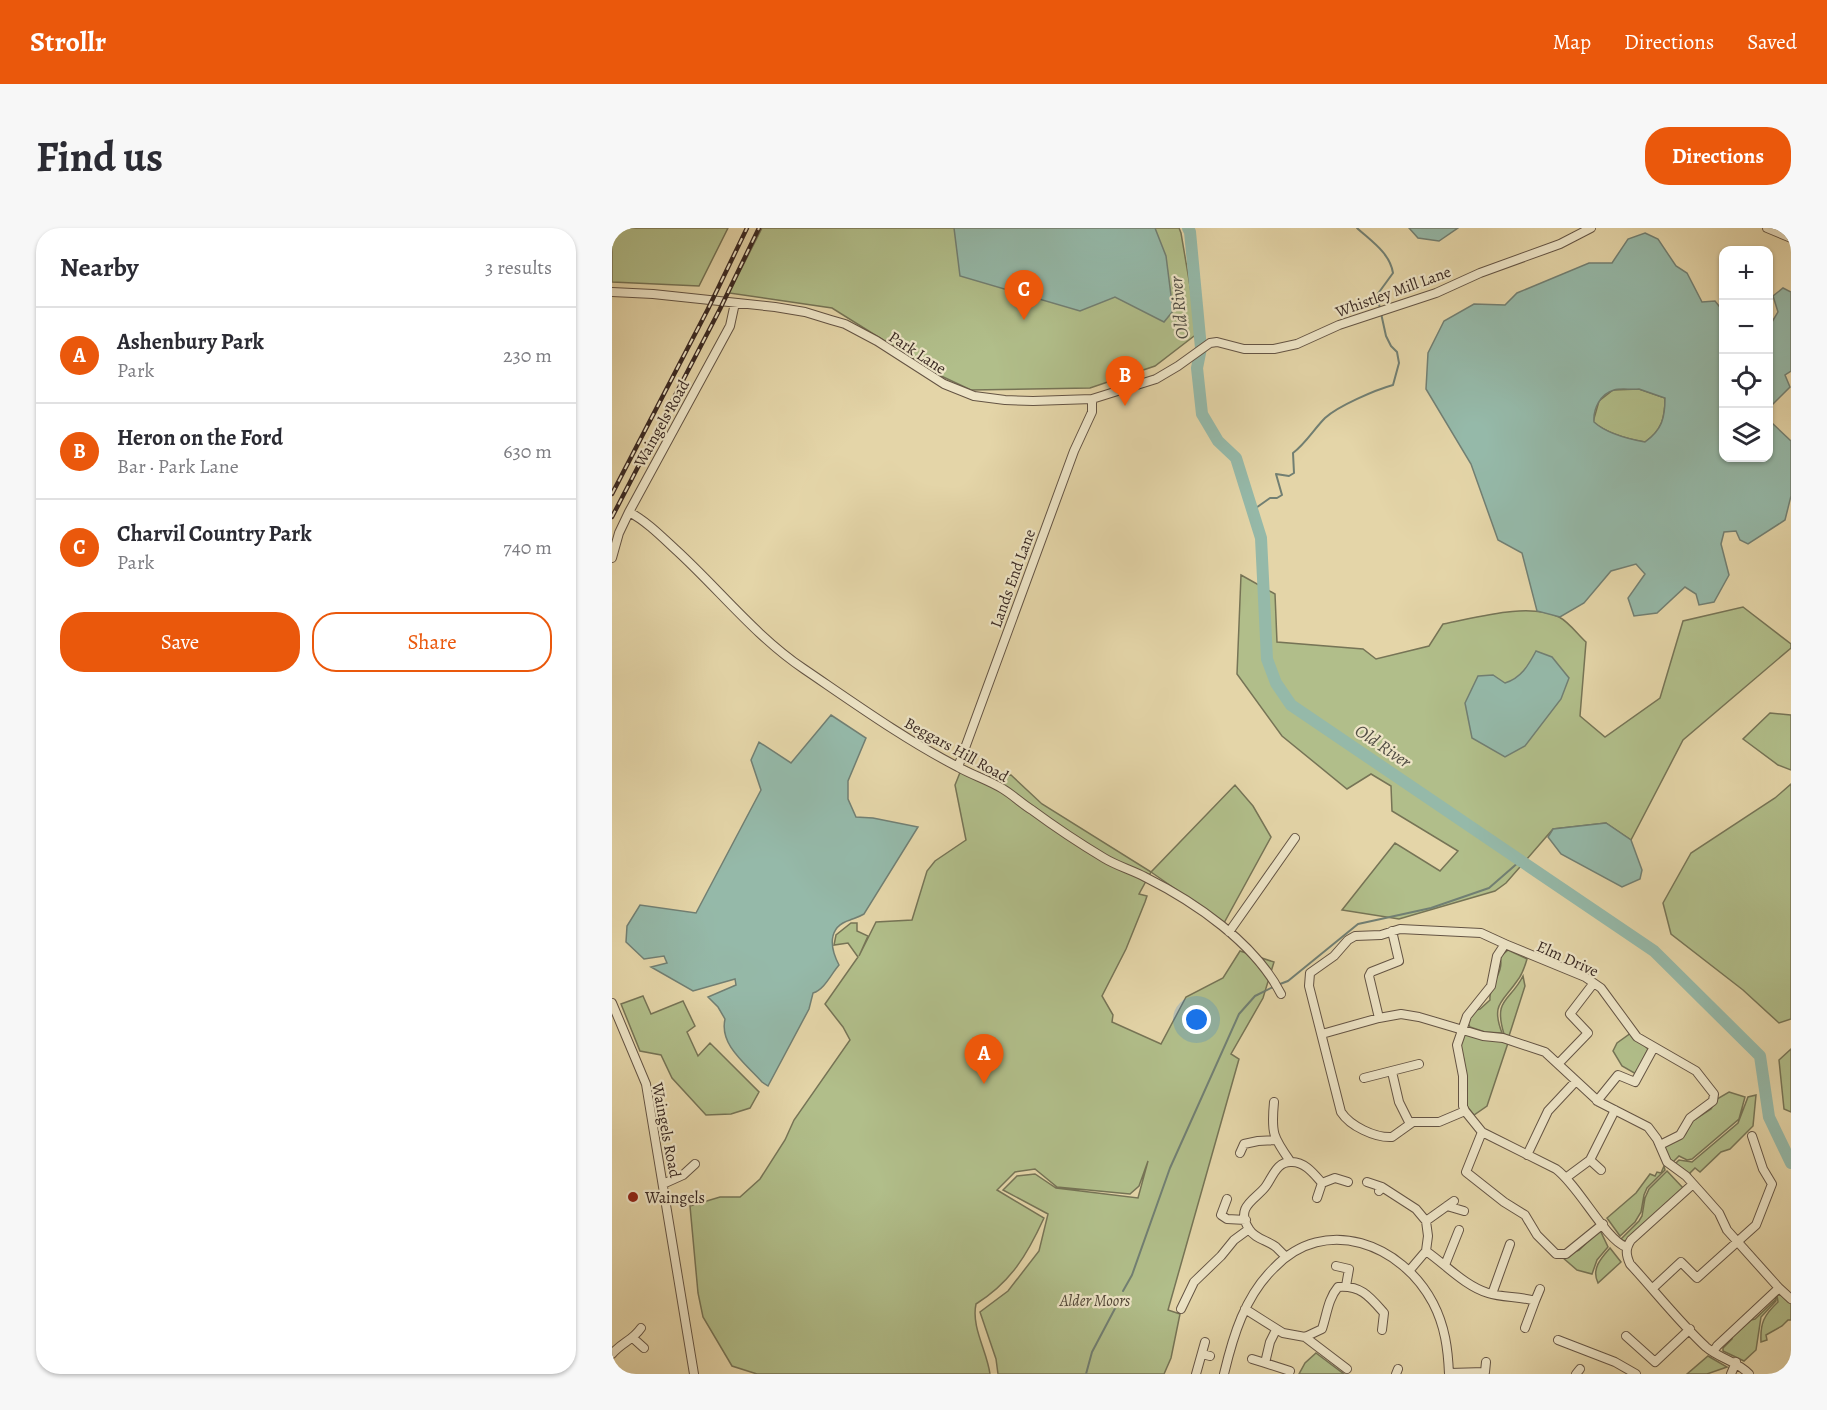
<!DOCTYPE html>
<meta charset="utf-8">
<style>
body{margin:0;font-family:Alegreya,serif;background:#f7f7f7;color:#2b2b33}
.controls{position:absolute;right:18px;top:18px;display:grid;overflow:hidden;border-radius:12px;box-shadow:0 2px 4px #0004}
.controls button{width:54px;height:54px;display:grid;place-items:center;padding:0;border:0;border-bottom:2px solid #e1e1e2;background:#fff;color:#2b2b33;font:30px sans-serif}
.you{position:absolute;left:585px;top:792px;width:21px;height:21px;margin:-15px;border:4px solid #fff;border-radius:50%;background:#1a73e8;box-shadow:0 0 0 9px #1a73e833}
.badge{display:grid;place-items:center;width:39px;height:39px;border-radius:50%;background:#ea580c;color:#fff;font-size:20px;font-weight:700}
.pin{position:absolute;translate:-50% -50px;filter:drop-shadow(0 2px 3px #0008)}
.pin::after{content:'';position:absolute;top:32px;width:21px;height:18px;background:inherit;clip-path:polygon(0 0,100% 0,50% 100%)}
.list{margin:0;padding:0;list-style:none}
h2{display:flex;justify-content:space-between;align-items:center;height:78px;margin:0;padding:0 24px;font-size:26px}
h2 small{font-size:20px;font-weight:400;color:#7c7c81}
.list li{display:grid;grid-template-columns:39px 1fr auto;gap:18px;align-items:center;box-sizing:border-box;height:96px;padding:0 24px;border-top:2px solid #e1e1e2}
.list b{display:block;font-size:22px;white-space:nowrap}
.list p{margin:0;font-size:20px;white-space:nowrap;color:#7c7c81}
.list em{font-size:20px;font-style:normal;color:#7c7c81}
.actions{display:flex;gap:12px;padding:18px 24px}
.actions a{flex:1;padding:14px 0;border:2px solid #ea580c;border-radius:24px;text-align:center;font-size:21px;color:#ea580c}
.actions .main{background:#ea580c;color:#fff}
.icon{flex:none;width:33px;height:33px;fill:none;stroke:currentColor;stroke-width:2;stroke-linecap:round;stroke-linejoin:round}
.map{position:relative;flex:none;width:1179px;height:1146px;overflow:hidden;border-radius:24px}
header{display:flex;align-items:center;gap:36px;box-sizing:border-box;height:84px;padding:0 30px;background:#ea580c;color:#fff}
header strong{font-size:28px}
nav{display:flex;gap:33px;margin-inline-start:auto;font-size:21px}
.intro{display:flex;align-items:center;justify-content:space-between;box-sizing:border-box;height:144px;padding:0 36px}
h1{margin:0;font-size:42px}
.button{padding:15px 27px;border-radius:24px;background:#ea580c;color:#fff;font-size:21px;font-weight:700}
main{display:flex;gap:36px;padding:0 36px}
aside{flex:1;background:#fff;border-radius:24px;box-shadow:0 2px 4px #0004}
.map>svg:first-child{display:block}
.green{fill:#b1be8a;stroke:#767456;stroke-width:1.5}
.water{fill:#95b9a9;stroke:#717f73;stroke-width:1.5;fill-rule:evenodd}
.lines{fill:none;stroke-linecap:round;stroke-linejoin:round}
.stream{stroke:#717f73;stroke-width:2}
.river{stroke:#95b9a9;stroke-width:12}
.street-casing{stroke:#645444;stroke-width:10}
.street{stroke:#ede4c6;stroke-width:8}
.rail-casing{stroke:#3a2923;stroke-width:4.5}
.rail{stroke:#ede4c6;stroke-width:2;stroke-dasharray:7;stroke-linecap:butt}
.poi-dot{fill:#8f2418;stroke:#ede4c6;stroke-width:2}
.labels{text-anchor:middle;stroke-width:4.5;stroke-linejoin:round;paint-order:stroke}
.street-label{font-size:16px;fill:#3a2923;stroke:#ede4c6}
.poi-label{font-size:16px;fill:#3a2923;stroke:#ede4c6;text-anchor:start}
.park-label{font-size:16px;font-style:italic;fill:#524738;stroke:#ede4c6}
.water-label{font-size:18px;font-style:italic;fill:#514d44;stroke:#ede4c6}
</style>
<header>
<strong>Strollr</strong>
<nav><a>Map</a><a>Directions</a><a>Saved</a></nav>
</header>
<div class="intro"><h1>Find us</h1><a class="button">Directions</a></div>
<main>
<aside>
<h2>Nearby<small>3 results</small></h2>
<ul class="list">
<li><span class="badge">A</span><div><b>Ashenbury Park</b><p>Park</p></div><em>230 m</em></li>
<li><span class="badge">B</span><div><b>Heron on the Ford</b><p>Bar · Park Lane</p></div><em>630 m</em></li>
<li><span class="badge">C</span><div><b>Charvil Country Park</b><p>Park</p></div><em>740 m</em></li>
</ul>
<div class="actions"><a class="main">Save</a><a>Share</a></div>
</aside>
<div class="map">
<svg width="1179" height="1146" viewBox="0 0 1179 1146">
<rect width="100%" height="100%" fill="#e4d5a8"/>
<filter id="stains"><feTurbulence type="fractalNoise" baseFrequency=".00333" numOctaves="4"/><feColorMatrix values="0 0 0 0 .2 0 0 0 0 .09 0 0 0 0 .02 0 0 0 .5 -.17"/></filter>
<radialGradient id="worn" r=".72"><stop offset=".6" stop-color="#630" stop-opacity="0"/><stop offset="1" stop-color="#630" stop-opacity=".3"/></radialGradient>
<path class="green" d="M0 0H116L87 58 0 54Z
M150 0H567L569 5 586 105 543 138 478 160 359 162 327 147 220 80 117 65Z
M1027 161 1053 170C1053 190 1050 202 1033 214 1016 211 995 205 981 194L987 173 1001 162Z
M629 347 663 366 665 414 751 421 764 431 817 418 831 396C863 390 916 374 947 389 957 394 966 407 974 414L968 488 993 509 1048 470 1071 393 1131 379 1179 416V420L1071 512 1019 612 994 595 941 601 894 655 883 663 787 691 730 682 783 615 828 643 846 623 780 583 779 558 759 546 735 561 670 508 625 446Z
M1158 485 1179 487V542L1166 537 1131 511Z
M351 537 375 549 399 547 430 576 539 644 623 557 641 578 659 609 612 695 539 644 527 666 535 668 533 674 514 721 490 768 501 787 500 794 549 816 574 769 611 750 628 723 662 734 651 770 619 826 627 831 556 1082 568 1086 559 1130 552 1146H386L384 1131 368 1084 396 1063 427 1023 436 986 391 962 405 948 423 946 444 960 526 970 536 933 527 958 518 966 445 959 423 941 403 944 385 962 432 990C415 1027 399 1054 364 1076 359 1099 375 1123 378 1146H145L120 1138 91 1089 86 1065 78 978 108 969H128L148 951 173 912 182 892 238 812 231 799 213 776 246 729 236 715 222 717 224 707 239 695H245V703L256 708 247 728 264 694 300 692 315 643 323 633 354 612 343 557Z
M1179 556V791L1167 795 1131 762 1059 706 1051 675 1079 625 1163 570Z
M896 722 915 731C913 738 910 747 905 753 890 775 879 776 890 805L873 804 858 799 855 793 864 782 868 781 878 772C876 758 893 744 888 729Z
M911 748 913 758 897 808 892 806C881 770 898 774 911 748Z
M31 768 39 786 71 773 83 798 75 804 86 828 98 815 147 864 138 880 119 886 94 887 60 850 49 827 28 823 9 776Z
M853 805 896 815 875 878 862 887 854 877 852 832 848 818Z
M1019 805 1036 821 1024 846 1010 838 1001 823 1005 815Z
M1179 821V884L1172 881 1167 832Z
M1117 864 1133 869 1127 891 1080 931 1075 932 1067 928 1060 935 1052 919C1064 911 1076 912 1076 896L1099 881 1105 871Z
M1144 867 1141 898 1118 921 1109 924 1088 944 1083 940 1078 945 1079 949 1062 937 1067 932 1080 934 1126 895 1136 869Z
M1052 938 1053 942 1035 960 1032 967 1029 984 1023 994 1008 1008 995 990 1024 965 1038 946 1043 948 1045 944 1049 945Z
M1055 943 1072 961 1014 1013 1008 1012 1027 993 1030 988 1033 970 1037 961Z
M988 1002 996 1019 985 1032 980 1046 965 1042 950 1029 967 1022Z
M998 1020 1009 1034 986 1055C979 1041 989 1030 998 1020Z
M1165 1067H1170L1179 1075V1092H1176L1170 1098 1154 1107 1155 1112 1149 1114C1148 1095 1152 1087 1166 1074Z
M1164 1069V1073L1149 1089 1144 1122 1132 1133 1111 1123V1120L1120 1111V1109L1139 1092 1143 1091 1163 1072Z
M704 1125 732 1146H687L693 1135Z
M1096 1128 1115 1139 1095 1146H1075Z"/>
<path class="water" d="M342 0H543L554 28 561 83 552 94 503 69 468 83 348 48Z
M797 0H846L827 13 806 10Z
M1033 5 1046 11 1064 38 1075 45 1090 74 1103 73 1111 83 1112 230H1156L1157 99 1166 84 1161 68 1171 60 1179 64V143L1173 147 1178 159 1159 178 1160 195 1179 213V268L1173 292 1136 316 1128 312 1124 303 1112 304 1109 316 1117 347 1102 374 1087 377 1084 366 1073 359 1045 385 1022 388 1016 370 1033 346 1024 336 999 343 972 375 948 389 925 383 910 325 886 312 859 236 814 161 816 125 832 93 862 76 893 77 905 65 977 35H1000L1016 11ZM1027 161 1053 170C1053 190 1050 202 1033 214 1016 211 994 205 982 194 981 181 988 166 1002 162 1009 160 1019 162 1027 161Z
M924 423 940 429 957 450 949 471 913 518 893 529 860 510 853 475 866 448 881 447 893 455C909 450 916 438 924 423Z
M219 487 254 510 236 553V571L244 589 261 590 306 599 252 686C247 689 243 690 238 692 215 699 218 720 227 737 219 746 213 761 201 765L197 781 156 858 150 854C134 836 107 817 113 791L106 779 96 769 124 757 123 751 81 763 39 739 55 735 52 728 32 731 14 714 15 698 28 677 84 685 149 562 139 532 147 514 179 535Z
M994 595 1019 612 1030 642 1028 651 1010 659 949 626 936 609 941 601Z"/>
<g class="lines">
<path class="stream" d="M641 282 658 270H665L670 267 664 246 677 248 682 245 681 225C694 215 702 201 713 190 726 178 763 162 781 157L787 135 785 124 779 118 774 108 765 67 781 45C778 25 759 13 745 0
M668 756 676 753 746 696 819 680 877 660 908 633
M511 1063 520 1047 558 940 627 786 643 768 661 759
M474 1146 480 1124 508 1071"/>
<path class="river" d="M576 0 578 4 589 120 585 140 590 186 606 213 624 230 649 310 655 431 664 455 679 477 1042 723 1148 828 1157 889 1179 935"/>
<defs>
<path id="street" d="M1155 0 1179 10
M0 64 41 66 163 79 193 84 219 92 233 96 265 113 332 156 362 168 393 172 421 173 480 171 544 151 566 138 598 115 605 114 632 121H662L685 116 727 97 824 65 868 45 948 16 979 0
M17 284C34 293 48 307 63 321 106 360 143 408 192 441 242 475 292 511 346 539 360 547 376 552 391 561 401 567 410 576 420 582 443 599 467 615 492 630 505 638 520 642 533 649 583 674 643 715 669 766
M0 330 7 305 17 284 118 98 123 75
M346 539 462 223 480 184V171
M617 704 683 610
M893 716 973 749 989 760 1025 809 1084 843 1102 866 1101 873 1078 890 1068 907 1048 917
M0 775 34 856 82 1146
M767 790 757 748 759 744 787 733 780 703
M710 806 767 790 789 786 807 789 871 808 891 810 933 824 987 874 1036 899 1045 911 1055 934 1074 948 1092 968 1107 985 1115 1002 1167 1060 1105 1118 1101 1124
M947 835 976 805 958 786 981 756
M780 844 787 874 798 896
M752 850 807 836
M985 873 1006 847 1023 854 1042 819
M662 874C659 905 661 909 678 933
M853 883 827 894H801L780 909C763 910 738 898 729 884L697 758 698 745 722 728 736 712 743 708 769 707 788 701 869 705 893 716 885 728 879 758 855 788 845 817 851 848V878L853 883 870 904
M628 925 632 916 646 913 663 912
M915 927 936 883 964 853
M978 932 989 942
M955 949 978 932 1003 882
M755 954 770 959 767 963
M51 956 71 947 83 936
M1081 956 1019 1012C1013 1021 1014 1027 1018 1036 1043 1063 1067 1094 1094 1119 1108 1131 1125 1133 1137 1146
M770 959 804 981 814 993 816 1008 814 1023 797 1043
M705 970 710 955
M615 971 609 987 615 991 634 992
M835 978 852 983
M814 993 842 973
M991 996 954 1026H944L925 1007 913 987 892 974 854 944 870 904 944 941C967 958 993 1011 1014 1019
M814 1023C834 1037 853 1058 876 1065 891 1070 908 1068 923 1073L928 1061
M674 1029C671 1026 667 1022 664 1019 655 1012 643 1011 637 1001 622 978 645 971 654 958 661 948 665 933 680 934 693 934 702 946 710 955L723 950 736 954
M833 1037 847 1002
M724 1038 737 1041 734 1058
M1041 1060 1069 1034 1085 1050 1144 997 1160 956 1151 941 1140 908
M1167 1060 1179 1071
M880 1066 898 1016
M569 1081 582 1054 609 1028 622 1012 637 1001
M633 1081 671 1105 693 1109 710 1101C715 1086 716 1071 726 1059 749 1057 758 1069 772 1085L770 1102
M913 1100 923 1073
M1014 1108 1043 1134 1078 1101
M693 1109 735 1141
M22 1111 32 1120
M946 1112 1003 1134 1024 1146
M0 1126C10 1114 20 1113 29 1100
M590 1126 598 1128
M640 1131 653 1135 658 1114 664 1102
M653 1135 678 1143
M0 1145 2 1146
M837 1145 873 1144 874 1134
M584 1146 593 1114
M612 1146C621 1108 633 1068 662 1040 713 986 790 1016 821 1075 833 1098 836 1121 837 1146
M784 1146 786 1141
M964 1146 968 1141
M1119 1146 1124 1134"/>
</defs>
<use href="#street" class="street-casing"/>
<use href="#street" class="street"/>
<defs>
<path id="rail" d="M0 266 96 81 135 0
M0 289 108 81 147 0"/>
</defs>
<use href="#rail" class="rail-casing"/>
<use href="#rail" class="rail"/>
</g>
<circle class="poi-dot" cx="21" cy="969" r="6"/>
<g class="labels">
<g class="street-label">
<text transform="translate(781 63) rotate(-20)" y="6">Whistley Mill Lane</text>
<text transform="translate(306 124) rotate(33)" y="6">Park Lane</text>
<text transform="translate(49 195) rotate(-61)" y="6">Waingels Road</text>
<text transform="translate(400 350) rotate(-70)" y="6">Lands End Lane</text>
<text transform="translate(345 521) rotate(29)" y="6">Beggars Hill Road</text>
<text transform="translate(956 730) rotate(24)" y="6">Elm Drive</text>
<text transform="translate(55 902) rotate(79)" y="6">Waingels Road</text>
</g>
<g class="poi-label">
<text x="33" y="975">Waingels</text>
</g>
<g class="park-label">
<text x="483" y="1078">Alder Moors</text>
</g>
<g class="water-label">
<text transform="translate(567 80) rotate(-96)" y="6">Old River</text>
<text transform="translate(771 518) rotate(34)" y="6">Old River</text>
</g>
</g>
<rect width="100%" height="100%" filter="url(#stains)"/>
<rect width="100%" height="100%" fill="url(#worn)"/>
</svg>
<div class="controls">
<button>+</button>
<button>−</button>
<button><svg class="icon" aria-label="locate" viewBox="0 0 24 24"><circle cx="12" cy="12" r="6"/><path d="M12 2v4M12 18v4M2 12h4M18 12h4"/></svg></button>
<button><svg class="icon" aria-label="layers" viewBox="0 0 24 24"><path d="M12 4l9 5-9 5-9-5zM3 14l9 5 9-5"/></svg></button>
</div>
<div class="you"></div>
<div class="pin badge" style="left:372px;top:856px">A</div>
<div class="pin badge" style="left:513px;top:178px">B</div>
<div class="pin badge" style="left:412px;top:92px">C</div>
</div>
</main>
